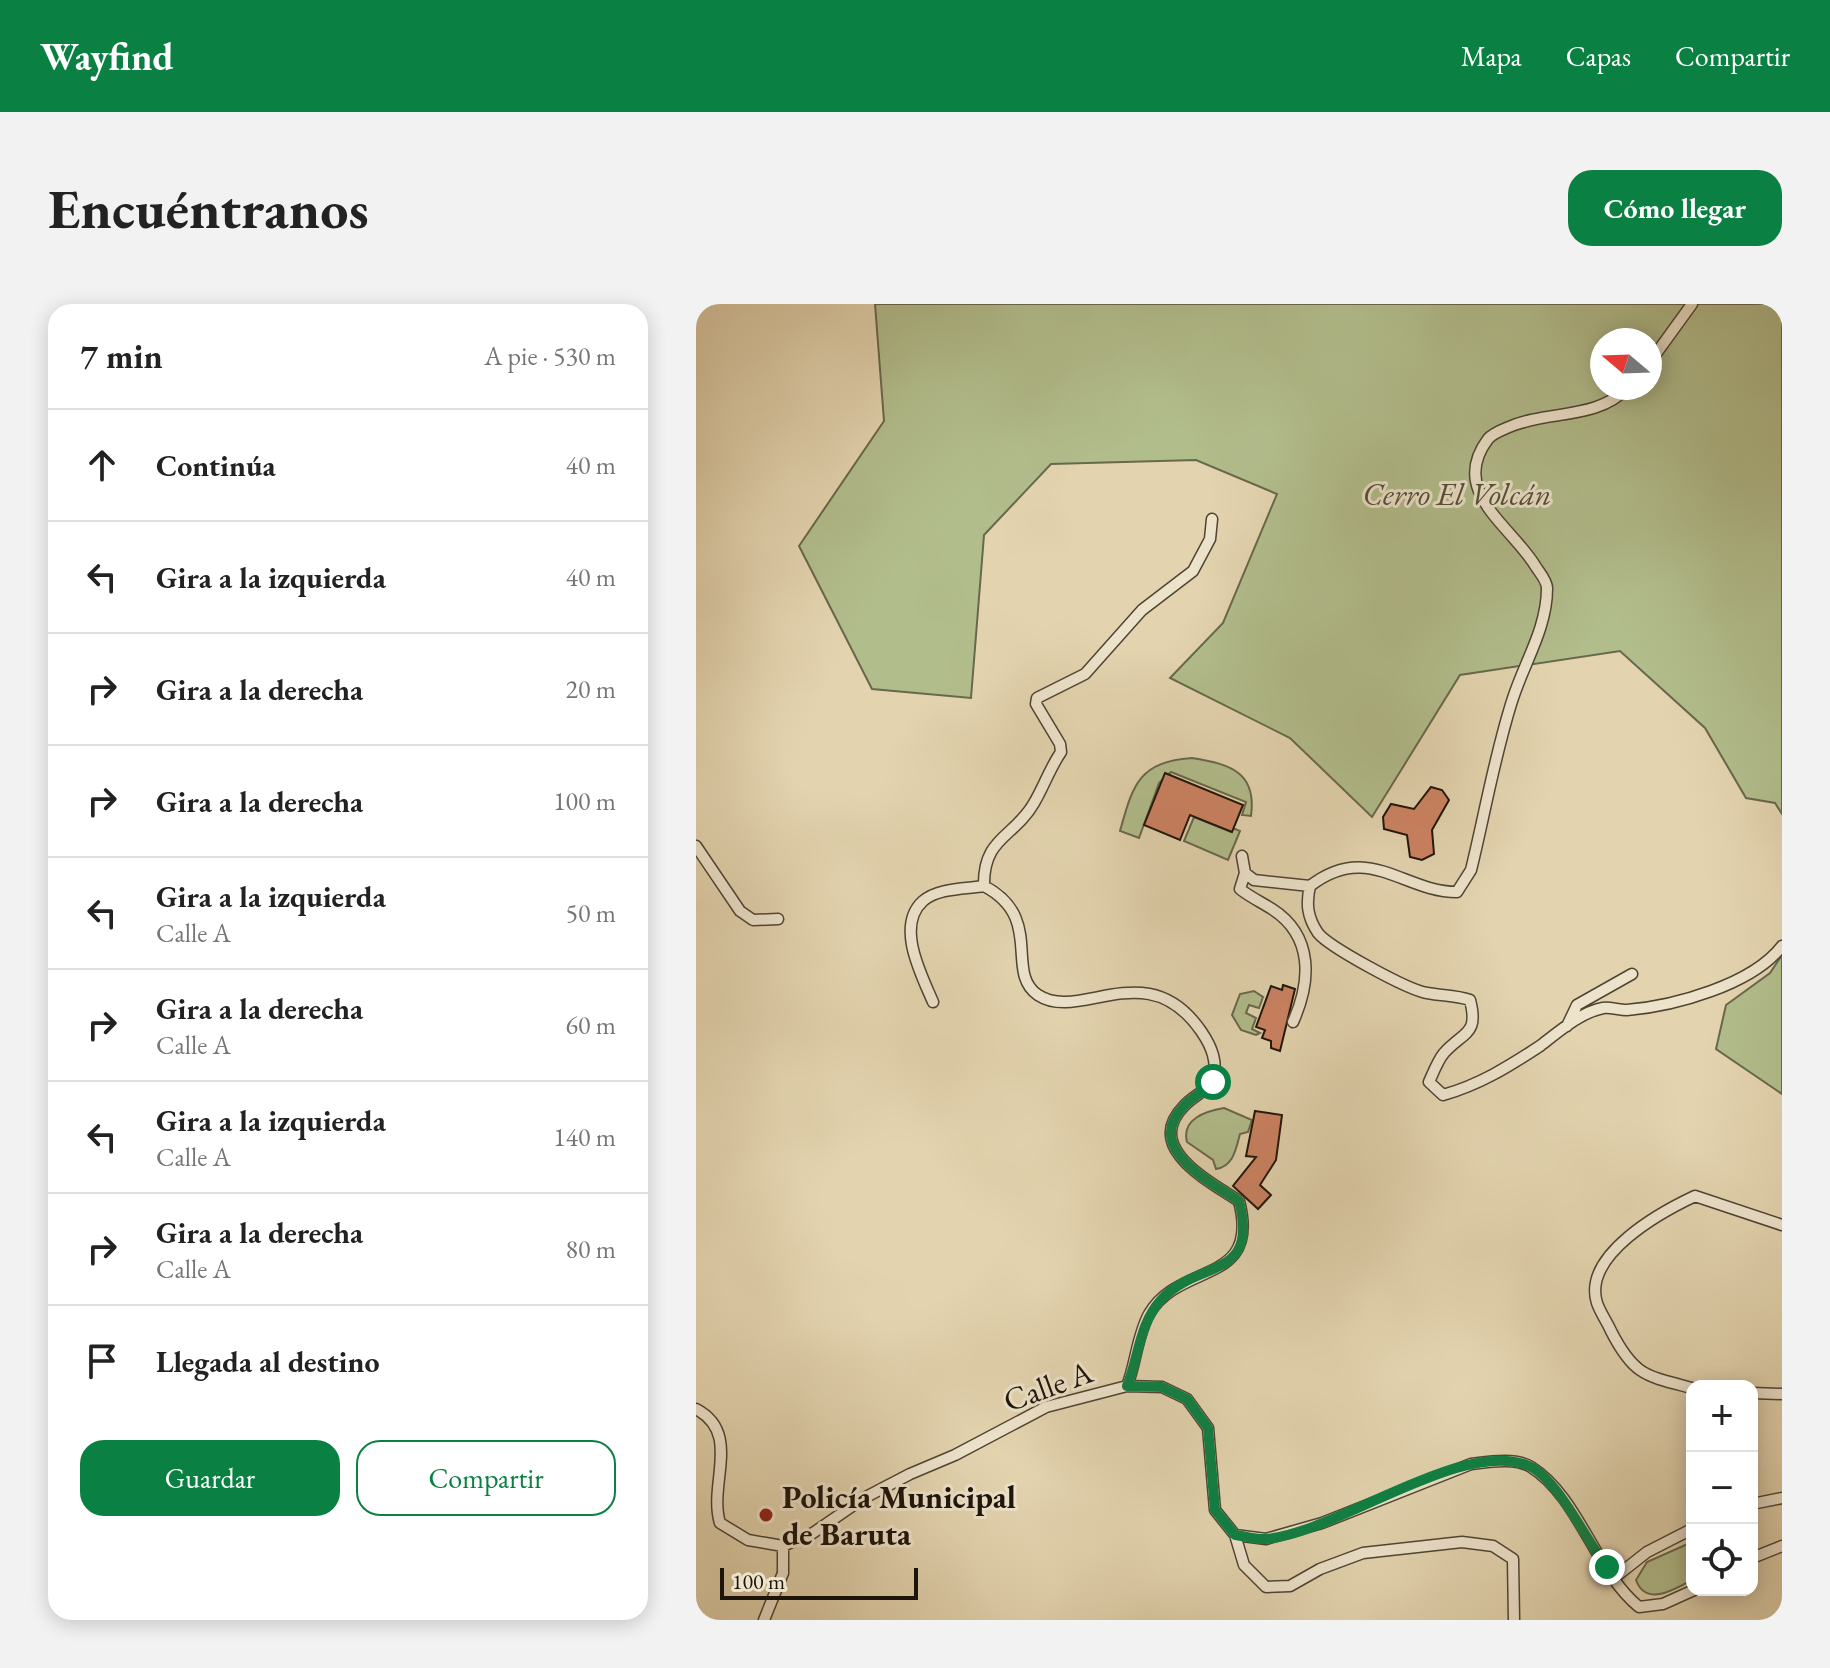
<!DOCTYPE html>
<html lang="es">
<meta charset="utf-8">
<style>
body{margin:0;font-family:"EB Garamond",serif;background:#f2f2f2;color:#222}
.controls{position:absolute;right:24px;bottom:24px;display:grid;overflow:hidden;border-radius:16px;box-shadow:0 4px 20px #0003}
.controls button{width:72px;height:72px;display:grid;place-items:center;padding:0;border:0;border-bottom:2px solid #e0e0e0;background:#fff;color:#222;font:40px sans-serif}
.compass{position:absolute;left:894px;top:24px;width:72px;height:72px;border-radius:50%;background:#fff;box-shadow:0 4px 20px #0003;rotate:289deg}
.scale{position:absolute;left:24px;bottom:20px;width:198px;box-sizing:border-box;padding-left:8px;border:4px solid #1d140b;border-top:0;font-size:22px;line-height:28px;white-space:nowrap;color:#1d140b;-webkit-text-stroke:6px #ede3cb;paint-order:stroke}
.stop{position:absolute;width:24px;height:24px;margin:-18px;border:6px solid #0b8043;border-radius:50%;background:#fff}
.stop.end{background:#0b8043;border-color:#fff;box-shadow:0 2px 8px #0008}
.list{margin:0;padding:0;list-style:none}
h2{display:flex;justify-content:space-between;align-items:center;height:104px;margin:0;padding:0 32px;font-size:34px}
h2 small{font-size:26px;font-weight:400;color:#767676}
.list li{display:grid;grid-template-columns:52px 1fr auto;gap:24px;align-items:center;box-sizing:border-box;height:112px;padding:0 32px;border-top:2px solid #e0e0e0}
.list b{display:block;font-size:30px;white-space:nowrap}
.list p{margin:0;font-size:26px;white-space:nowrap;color:#767676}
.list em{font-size:26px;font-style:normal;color:#767676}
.actions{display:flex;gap:16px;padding:24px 32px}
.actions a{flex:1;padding:18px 0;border:2px solid #0b8043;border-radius:24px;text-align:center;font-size:28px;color:#0b8043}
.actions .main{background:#0b8043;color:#fff}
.icon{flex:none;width:44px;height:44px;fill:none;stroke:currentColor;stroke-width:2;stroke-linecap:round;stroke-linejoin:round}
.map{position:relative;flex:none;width:1086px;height:1316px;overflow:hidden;border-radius:24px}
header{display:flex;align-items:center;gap:48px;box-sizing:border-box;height:112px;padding:0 40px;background:#0b8043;color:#fff}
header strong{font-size:38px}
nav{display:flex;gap:44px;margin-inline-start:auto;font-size:28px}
.intro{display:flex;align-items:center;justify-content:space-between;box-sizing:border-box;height:192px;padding:0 48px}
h1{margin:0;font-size:56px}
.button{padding:20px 36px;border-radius:24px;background:#0b8043;color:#fff;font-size:28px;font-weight:700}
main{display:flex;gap:48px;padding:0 48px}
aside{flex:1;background:#fff;border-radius:24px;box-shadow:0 4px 20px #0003}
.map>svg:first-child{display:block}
.green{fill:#b2bd8c;stroke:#68684c;stroke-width:2;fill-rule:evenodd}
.building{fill:#cd8363;stroke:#1d140b;stroke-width:2}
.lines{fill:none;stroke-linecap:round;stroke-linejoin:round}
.street-casing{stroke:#4e4434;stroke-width:13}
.street{stroke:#ede3cb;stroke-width:10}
.route{stroke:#0b8043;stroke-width:10}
.poi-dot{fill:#8f2418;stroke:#ede3cb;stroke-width:3}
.labels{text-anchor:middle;stroke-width:6;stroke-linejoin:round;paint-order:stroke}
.park-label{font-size:32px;font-style:italic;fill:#514f38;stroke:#ede3cb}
.street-label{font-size:32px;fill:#1d140b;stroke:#ede3cb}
.poi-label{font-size:32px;font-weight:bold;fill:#1d140b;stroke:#ede3cb;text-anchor:start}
</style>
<header>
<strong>Wayfind</strong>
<nav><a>Mapa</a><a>Capas</a><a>Compartir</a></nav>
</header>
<div class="intro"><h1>Encuéntranos</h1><a class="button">Cómo llegar</a></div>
<main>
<aside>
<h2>7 min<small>A pie · 530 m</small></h2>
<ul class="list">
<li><svg class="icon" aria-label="ahead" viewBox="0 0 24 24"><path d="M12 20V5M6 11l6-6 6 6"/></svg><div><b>Continúa</b></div><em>40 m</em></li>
<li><svg class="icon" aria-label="left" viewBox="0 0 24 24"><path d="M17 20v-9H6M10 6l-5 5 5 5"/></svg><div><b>Gira a la izquierda</b></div><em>40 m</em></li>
<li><svg class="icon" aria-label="right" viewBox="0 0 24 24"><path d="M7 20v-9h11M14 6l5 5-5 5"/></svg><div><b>Gira a la derecha</b></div><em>20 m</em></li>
<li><svg class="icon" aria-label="right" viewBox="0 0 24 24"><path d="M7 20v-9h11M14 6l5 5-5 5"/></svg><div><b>Gira a la derecha</b></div><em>100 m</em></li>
<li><svg class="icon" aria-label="left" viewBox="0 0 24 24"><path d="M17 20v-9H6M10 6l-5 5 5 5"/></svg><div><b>Gira a la izquierda</b><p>Calle A</p></div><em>50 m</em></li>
<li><svg class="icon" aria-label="right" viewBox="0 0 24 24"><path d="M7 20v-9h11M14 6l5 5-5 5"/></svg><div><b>Gira a la derecha</b><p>Calle A</p></div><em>60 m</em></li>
<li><svg class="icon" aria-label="left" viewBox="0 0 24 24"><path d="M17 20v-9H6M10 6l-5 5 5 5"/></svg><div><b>Gira a la izquierda</b><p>Calle A</p></div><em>140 m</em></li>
<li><svg class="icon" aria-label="right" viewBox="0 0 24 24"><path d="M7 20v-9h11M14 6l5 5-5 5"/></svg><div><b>Gira a la derecha</b><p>Calle A</p></div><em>80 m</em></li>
<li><svg class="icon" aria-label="arrive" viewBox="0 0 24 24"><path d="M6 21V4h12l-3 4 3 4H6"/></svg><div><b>Llegada al destino</b></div></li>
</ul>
<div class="actions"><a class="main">Guardar</a><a>Compartir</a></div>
</aside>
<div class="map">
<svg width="1086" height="1316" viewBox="0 0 1086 1316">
<rect width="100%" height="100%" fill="#e3d4af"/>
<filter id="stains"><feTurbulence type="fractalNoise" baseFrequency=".0025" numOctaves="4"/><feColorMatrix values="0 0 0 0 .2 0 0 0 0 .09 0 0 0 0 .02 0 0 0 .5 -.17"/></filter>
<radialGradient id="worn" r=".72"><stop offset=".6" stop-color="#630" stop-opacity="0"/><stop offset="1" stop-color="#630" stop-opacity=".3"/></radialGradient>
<path class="green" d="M179 0H1086V510L1079 499 1050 494 1009 424 924 347 764 371 676 513 594 434 474 374 527 319 581 190 500 156 355 160 288 231 275 394 176 385 103 242 188 117ZM906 36H954V84H906Z
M496 454C534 460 561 468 555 512L546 511 550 498 475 468 463 479 443 534 424 527C437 481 442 458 496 454Z
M498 513 535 528 537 524 544 527 532 556 488 537Z
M1086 651V790L1020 745 1030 701 1074 669Z
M558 687 567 693 563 704 553 701 550 709 560 714 556 725 564 729 560 731 545 726 536 711 544 690Z
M528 804 556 816 552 828 544 830C540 844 538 862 520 865L517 856 491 838C485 815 510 807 528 804Z
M996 1238V1276C978 1286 950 1303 940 1276L951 1258Z"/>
<path class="building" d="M469 469 547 501 536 528 494 511 484 536 448 521Z
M735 483 746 486 753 496 736 526 738 550 726 556 714 553 711 531 688 525 687 513 695 500 718 505Z
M587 681 599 685 584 747 575 744V737L566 734 569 726 560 723 575 682 586 686Z
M559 807 586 811 580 856 564 881 575 891 562 905 537 882 560 853 550 852Z"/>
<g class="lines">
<defs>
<path id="street" d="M954 58 996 0
M931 84C901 116 852 106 813 123 806 126 797 129 792 135 752 188 816 222 840 263 844 269 851 277 851 284 851 324 829 357 817 394 799 449 789 509 775 566L761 588C707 588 672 537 614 582 610 599 611 613 622 629 633 643 712 686 731 689 747 692 759 691 774 696 783 731 768 727 748 749 742 756 737 769 733 778L747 791C783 781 812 763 844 742 861 729 885 708 907 704 914 703 923 706 931 706 978 702 1056 681 1086 642
M0 542 44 607 57 616 82 615
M546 552 549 569 558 576 614 582
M549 569 544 585C554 593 565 598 576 605 618 632 615 678 597 718
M237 698C226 672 199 622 227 597 242 584 269 585 288 582
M871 722 881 701 936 670
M431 1082C440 1059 441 1032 453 1010 484 957 565 982 543 897 513 877 447 844 488 802 496 793 508 788 517 778 522 758 516 743 505 727 451 649 384 719 342 691 308 668 349 614 288 582 287 533 318 534 338 499 348 482 354 464 365 448L364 440 340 400 341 394 389 370 446 306 497 267 514 235 516 215
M996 1084C950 1072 938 1072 915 1027 911 1018 904 1008 901 999 886 951 965 908 999 892L1086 921
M1056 1089 1086 1090
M0 1105C46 1129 12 1180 24 1219L52 1236 87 1242
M1056 1200 1086 1194
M539 1231 548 1261 570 1283 594 1282 624 1265 667 1249 766 1238 797 1242 817 1255 818 1316
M87 1242 117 1229 168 1194 214 1170 259 1151 350 1103 431 1082 466 1083 491 1095 512 1124 519 1206 539 1231 570 1235 626 1219 775 1160C792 1158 819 1153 835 1163 883 1193 899 1267 943 1303L967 1300 998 1286
M1056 1254 1086 1242
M918 1274 951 1248 996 1225
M68 1316 87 1269V1242"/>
</defs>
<use href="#street" class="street-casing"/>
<use href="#street" class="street"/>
</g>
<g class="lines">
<path class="route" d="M517 778C508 788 496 793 488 802 447 844 513 877 543 897 564 977 501 955 465 996 443 1020 443 1053 431 1082L466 1083 491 1095 512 1124 519 1206 539 1231C549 1232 560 1236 570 1235 641 1229 767 1133 833 1162 862 1175 890 1237 911 1263"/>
</g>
<circle class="poi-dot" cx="70" cy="1211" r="8"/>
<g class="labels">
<g class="park-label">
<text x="761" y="201">Cerro El Volcán</text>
</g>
<g class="street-label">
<text transform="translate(352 1082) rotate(-20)" y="11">Calle A</text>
</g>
<g class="poi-label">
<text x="86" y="1204">Policía Municipal<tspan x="86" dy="37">de Baruta</tspan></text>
</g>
</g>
<rect width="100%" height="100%" filter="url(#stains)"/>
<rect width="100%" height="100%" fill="url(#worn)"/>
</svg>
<div class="controls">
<button>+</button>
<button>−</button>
<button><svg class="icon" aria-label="locate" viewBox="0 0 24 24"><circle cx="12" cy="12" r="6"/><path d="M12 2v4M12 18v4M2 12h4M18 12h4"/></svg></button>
</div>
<svg class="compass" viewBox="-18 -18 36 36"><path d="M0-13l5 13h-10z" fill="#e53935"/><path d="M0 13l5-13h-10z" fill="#767676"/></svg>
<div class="scale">100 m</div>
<div class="stop" style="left:517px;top:778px"></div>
<div class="stop end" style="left:911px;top:1263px"></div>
</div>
</main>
